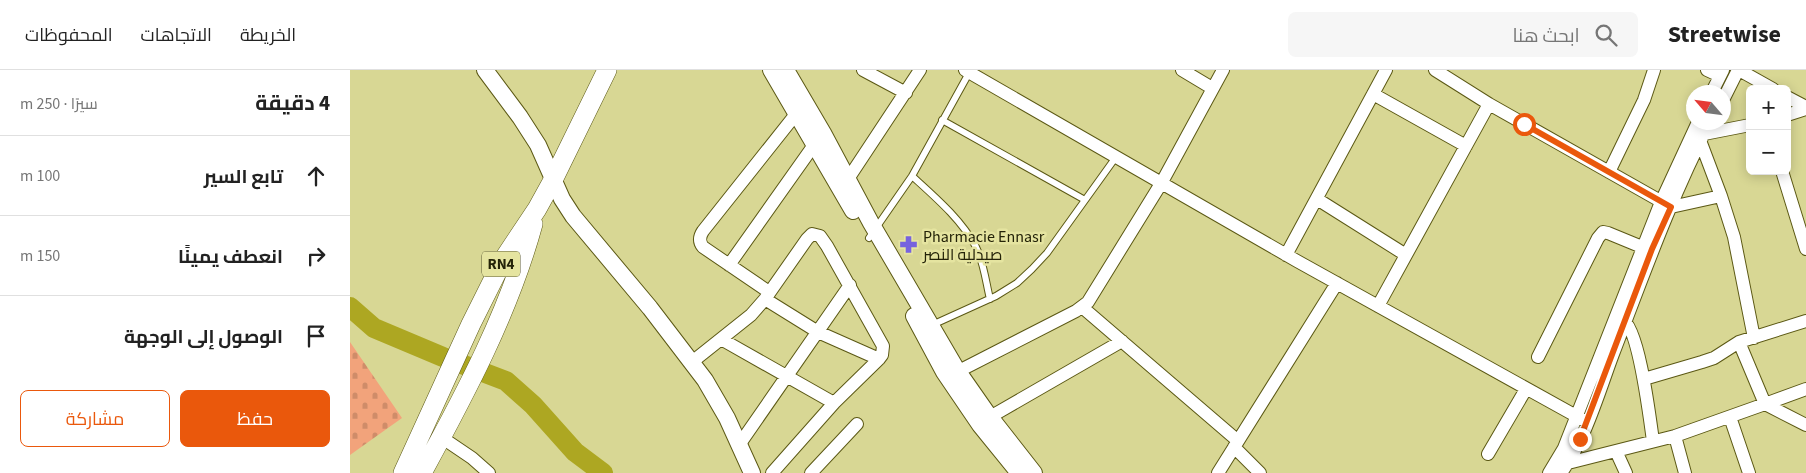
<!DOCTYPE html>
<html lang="ar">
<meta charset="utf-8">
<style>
body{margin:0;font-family:"Source Sans 3",Cairo,sans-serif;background:#f6f6f6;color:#222;direction:rtl}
.controls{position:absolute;right:15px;top:15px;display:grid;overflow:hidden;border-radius:8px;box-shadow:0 2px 12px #0003}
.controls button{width:45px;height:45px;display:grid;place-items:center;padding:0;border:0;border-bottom:1px solid #e0e0e0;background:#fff;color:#222;font:25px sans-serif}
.compass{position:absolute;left:1336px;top:15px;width:45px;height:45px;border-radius:50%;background:#fff;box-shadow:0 2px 12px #0003;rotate:298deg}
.stop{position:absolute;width:15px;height:15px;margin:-11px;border:4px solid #ea580c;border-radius:50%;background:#fff}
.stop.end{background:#ea580c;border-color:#fff;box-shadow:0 1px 5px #0008}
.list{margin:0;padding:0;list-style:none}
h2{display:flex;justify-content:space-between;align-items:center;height:65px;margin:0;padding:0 20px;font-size:21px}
h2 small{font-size:16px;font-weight:400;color:#767676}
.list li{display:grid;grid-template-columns:32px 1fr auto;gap:15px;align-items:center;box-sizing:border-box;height:80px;padding:0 20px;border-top:1px solid #e0e0e0}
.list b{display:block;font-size:19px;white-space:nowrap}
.list em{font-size:16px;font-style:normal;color:#767676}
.actions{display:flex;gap:10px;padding:15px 20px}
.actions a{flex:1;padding:11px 0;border:1px solid #ea580c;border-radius:8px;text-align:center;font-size:18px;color:#ea580c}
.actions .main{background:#ea580c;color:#fff}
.icon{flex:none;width:28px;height:28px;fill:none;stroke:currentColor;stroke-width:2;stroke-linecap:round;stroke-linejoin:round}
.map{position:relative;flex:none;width:1456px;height:403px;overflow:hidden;direction:ltr}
header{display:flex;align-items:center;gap:30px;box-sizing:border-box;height:70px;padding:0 25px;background:#fff;border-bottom:1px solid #e0e0e0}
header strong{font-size:24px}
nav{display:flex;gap:28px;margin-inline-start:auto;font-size:18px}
.search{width:350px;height:45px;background:#f6f6f6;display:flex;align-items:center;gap:12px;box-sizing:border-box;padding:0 18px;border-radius:8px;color:#767676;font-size:19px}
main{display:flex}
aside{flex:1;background:#fff}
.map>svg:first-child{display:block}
.cemetery{fill:url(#cemetery-stones)}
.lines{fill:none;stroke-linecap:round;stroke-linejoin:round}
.river{stroke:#ada722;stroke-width:20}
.lane-casing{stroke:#5b5814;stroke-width:8}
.street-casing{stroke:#5b5814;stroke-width:14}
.secondary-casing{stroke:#5b5814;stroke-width:18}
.primary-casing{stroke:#5b5814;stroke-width:20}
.lane{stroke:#fff;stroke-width:6}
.street{stroke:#fff;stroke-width:12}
.secondary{stroke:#fff;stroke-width:16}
.primary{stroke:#fff;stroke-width:19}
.route{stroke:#ea580c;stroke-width:6}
.labels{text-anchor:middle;stroke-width:5;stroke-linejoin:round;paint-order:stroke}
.shield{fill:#e5e4a0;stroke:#5e5d36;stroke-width:1}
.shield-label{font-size:15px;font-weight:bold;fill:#242308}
.poi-label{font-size:16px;fill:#242308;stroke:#e5e4a0;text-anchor:start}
</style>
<header>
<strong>Streetwise</strong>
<div class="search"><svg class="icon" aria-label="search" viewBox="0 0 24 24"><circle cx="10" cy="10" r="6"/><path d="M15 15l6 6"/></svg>ابحث هنا</div>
<nav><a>الخريطة</a><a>الاتجاهات</a><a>المحفوظات</a></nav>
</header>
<main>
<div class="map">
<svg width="1456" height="403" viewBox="0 0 1456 403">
<defs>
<pattern id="cemetery-stones" width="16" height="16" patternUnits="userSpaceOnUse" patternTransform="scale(1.25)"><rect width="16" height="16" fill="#f2a37b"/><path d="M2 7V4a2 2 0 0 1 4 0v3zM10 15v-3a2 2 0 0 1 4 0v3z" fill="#cf8c69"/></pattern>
</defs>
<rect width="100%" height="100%" fill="#d8d794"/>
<path class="cemetery" d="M0 272 52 348 0 385Z"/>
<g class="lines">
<path class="river" d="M0 237 24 258 93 287 156 311 183 335 225 382 253 403"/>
<defs>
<path id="lane" d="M592 50 735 130
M562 106C585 127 611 149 626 177 634 193 636 213 640 229
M519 168 562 106 619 3
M582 255 646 226 667 213 682 199 697 183 766 87"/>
<path id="street" d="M513 0 556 23
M615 0 947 191 1237 352
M832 0 862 18
M1085 0 1139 34 1321 137 1371 126
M1357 0 1370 6
M1389 0 1423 19
M1362 22 1373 0
M1023 24 1116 76
M1437 27 1456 37
M1374 28 1388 0
M1437 45 1456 39
M1354 64 1400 55
M1351 73 1371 126 1384 167 1404 268
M1432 101 1456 179
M1259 102 1294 30 1304 0
M498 109 570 0
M967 129 1056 185
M936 185 1036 0
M379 195 464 75
M419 222 353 177C349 172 349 167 353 161L446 44
M415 229 468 262 529 289
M1028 236 1139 34
M732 237 888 371
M1272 249C1289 257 1300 350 1303 371
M371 269 484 333
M1389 272 1415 334 1456 319
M1188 287 1248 168 1253 162 1258 163 1292 177
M342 292 401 245 415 229 457 169 462 164 470 166 477 176 533 276 532 285 529 289 484 333 422 403
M601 305 726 241 738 232 812 112 873 0
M1294 309 1352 292 1364 288 1389 272 1456 251
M640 347 772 271
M1380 347 1399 403
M1325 366 1335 403
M91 367 122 388 139 403
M389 375 500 215
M884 377 910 403
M1266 381 1276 403
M1138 384 1176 319
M1212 393H1218L1325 366 1415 334 1456 355
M461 403 507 354
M868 403 987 213
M1199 403 1214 378 1311 132 1348 52
M1211 403C1236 368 1248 324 1263 284 1293 206 1321 127 1360 52"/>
<path id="secondary" d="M135 0 170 47 188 75 212 129 223 146 300 238 355 310 377 348 402 403
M421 0 503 141
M436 0 473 63 521 153 607 300 637 343 684 403
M564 246 594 302 630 355 669 403"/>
<path id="primary" d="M53 403 121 254 153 190 187 139 203 110 257 0
M72 403C115 324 159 242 183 154"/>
</defs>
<use href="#lane" class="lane-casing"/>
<use href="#street" class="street-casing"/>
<use href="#secondary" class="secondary-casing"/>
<use href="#primary" class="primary-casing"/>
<use href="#lane" class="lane"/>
<use href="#street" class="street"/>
<use href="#secondary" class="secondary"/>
<use href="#primary" class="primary"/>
</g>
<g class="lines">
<path class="route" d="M1174 54 1321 137 1302 179 1230 369"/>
</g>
<defs>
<symbol id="pharmacy-bare" viewBox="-9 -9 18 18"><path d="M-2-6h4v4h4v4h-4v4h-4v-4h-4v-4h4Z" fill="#7763de" stroke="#e5e4a0" stroke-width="2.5" paint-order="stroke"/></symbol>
</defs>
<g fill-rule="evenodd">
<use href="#pharmacy-bare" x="546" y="162" width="25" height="25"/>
</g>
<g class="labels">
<rect class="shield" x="132" y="181.5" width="38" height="25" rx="4"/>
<g class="shield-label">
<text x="151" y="199">RN4</text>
</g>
<g class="poi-label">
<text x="573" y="172">Pharmacie Ennasr<tspan x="573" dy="18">صيدلية النصر</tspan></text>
</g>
</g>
</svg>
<div class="controls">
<button>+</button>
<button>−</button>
</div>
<svg class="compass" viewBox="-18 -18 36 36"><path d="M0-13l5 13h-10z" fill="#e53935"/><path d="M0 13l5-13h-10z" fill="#767676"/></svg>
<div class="stop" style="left:1174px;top:54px"></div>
<div class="stop end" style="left:1230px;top:369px"></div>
</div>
<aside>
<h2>4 دقيقة<small>سيرًا · 250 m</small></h2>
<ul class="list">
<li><svg class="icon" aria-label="ahead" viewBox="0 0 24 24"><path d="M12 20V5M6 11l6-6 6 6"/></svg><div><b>تابع السير</b></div><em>100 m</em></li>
<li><svg class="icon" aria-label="right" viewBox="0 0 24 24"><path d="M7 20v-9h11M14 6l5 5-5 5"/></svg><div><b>انعطف يمينًا</b></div><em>150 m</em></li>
<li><svg class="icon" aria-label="arrive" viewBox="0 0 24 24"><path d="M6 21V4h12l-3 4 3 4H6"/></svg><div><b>الوصول إلى الوجهة</b></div></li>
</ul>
<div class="actions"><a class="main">حفظ</a><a>مشاركة</a></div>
</aside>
</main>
